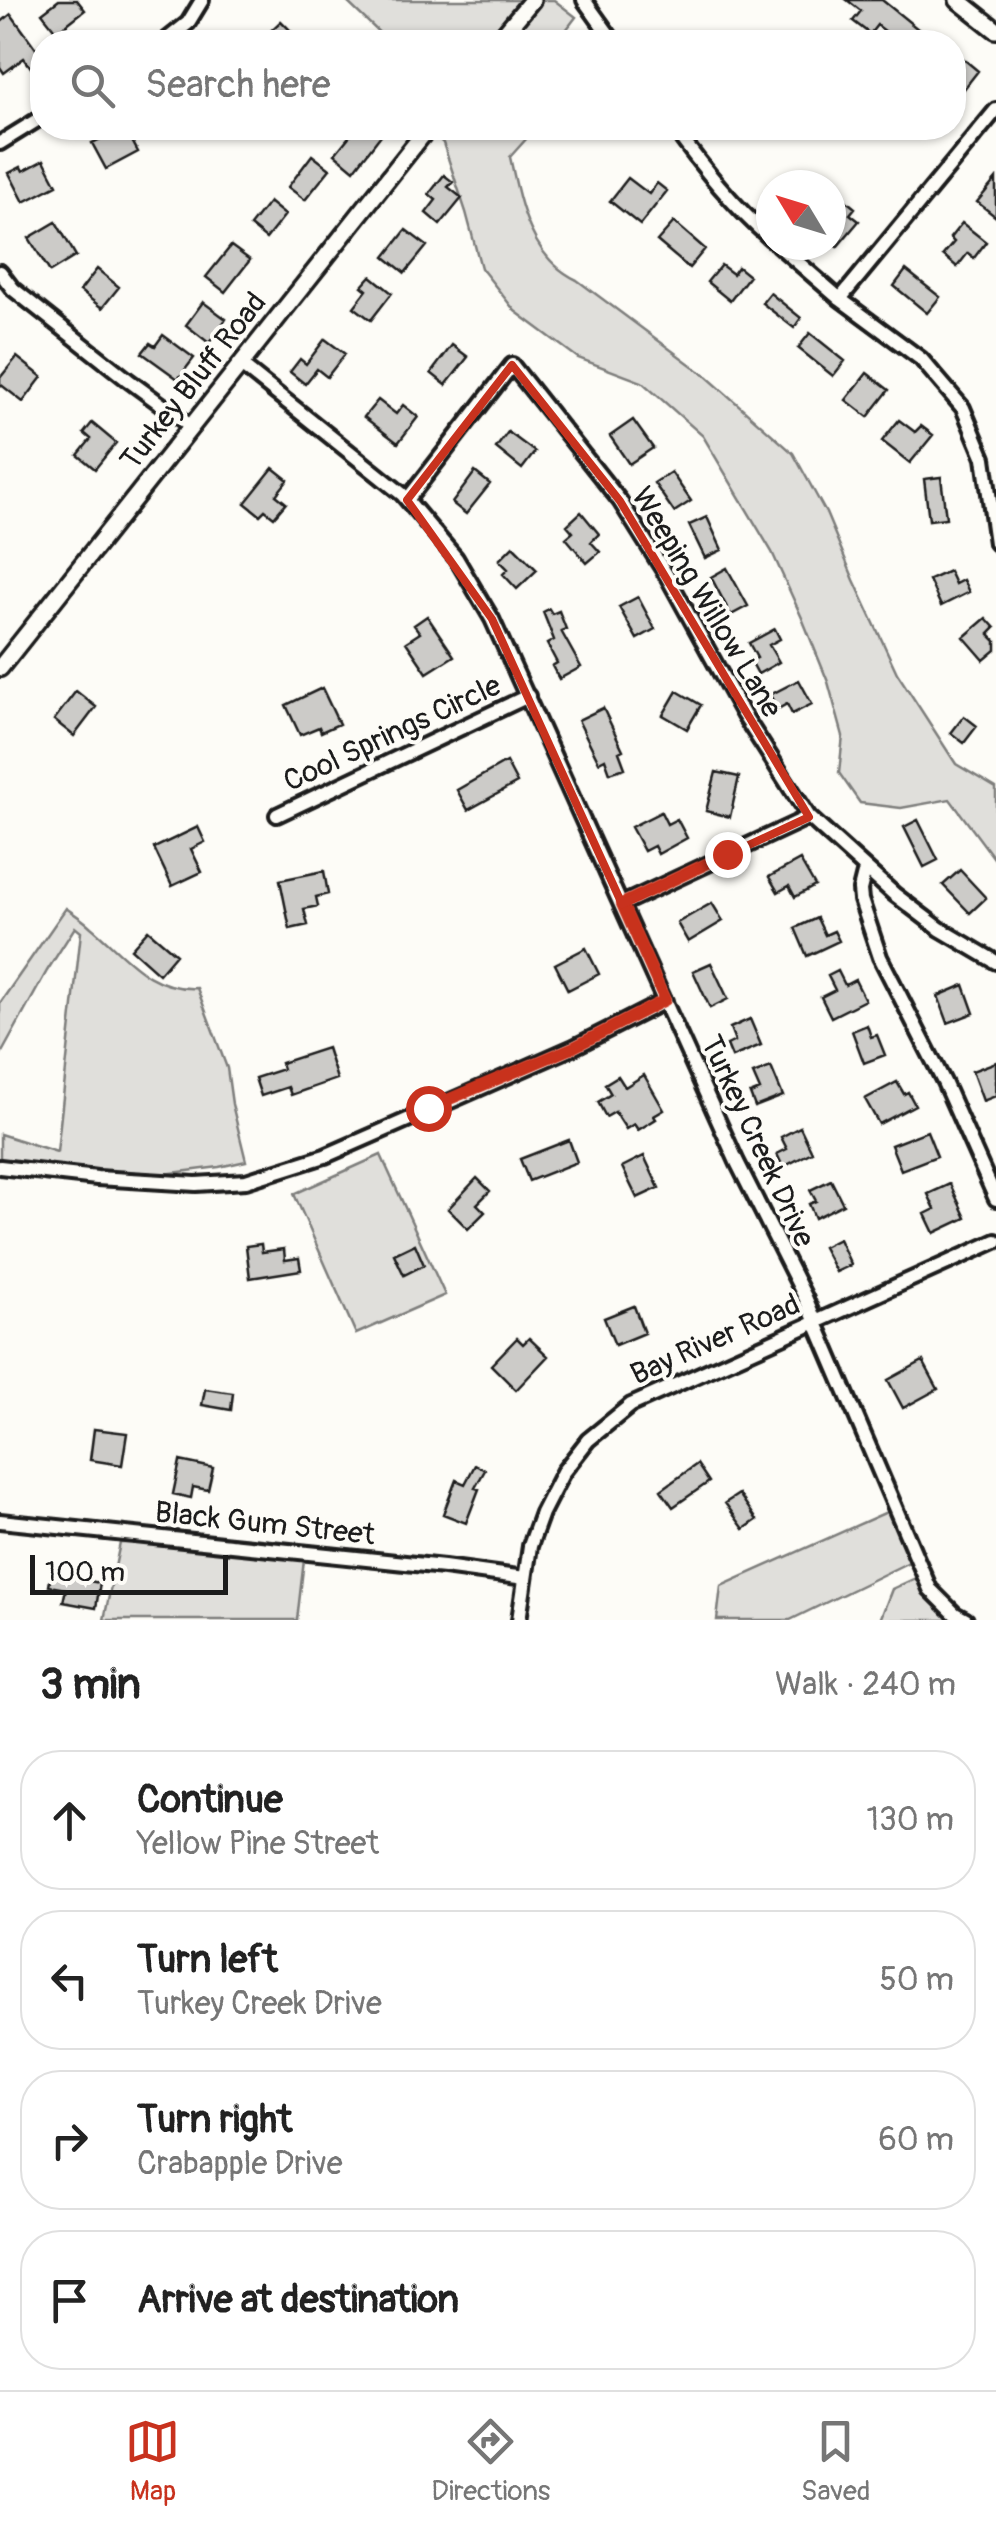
<!DOCTYPE html>
<meta charset="utf-8">
<style>
body{margin:0;font-family:Pangolin,sans-serif;background:#f2f2f2;color:#222}
.compass{position:absolute;left:756px;top:170px;width:90px;height:90px;border-radius:50%;background:#fff;box-shadow:0 2px 8px #0004;rotate:308deg}
.scale{position:absolute;left:30px;bottom:25px;width:198px;box-sizing:border-box;padding-left:10px;border:5px solid #1c1c1c;border-top:0;font-size:28px;line-height:35px;white-space:nowrap;color:#1c1c1c;-webkit-text-stroke:8px #fdfcf7;paint-order:stroke}
.stop{position:absolute;width:30px;height:30px;margin:-22px;border:8px solid #c8321e;border-radius:50%;background:#fff}
.stop.end{background:#c8321e;border-color:#fff;box-shadow:0 2px 10px #0008}
.list{margin:0;padding:0;list-style:none}
h2{display:flex;justify-content:space-between;align-items:center;height:130px;margin:0;padding:0 40px;font-size:42px}
h2 small{font-size:32px;font-weight:400;color:#767676}
.list li{display:grid;grid-template-columns:65px 1fr auto;gap:30px;align-items:center;box-sizing:border-box;height:140px;margin:0 20px 20px;padding:0 20px;border:2px solid #e0e0e0;border-radius:40px}
.list b{display:block;font-size:38px;white-space:nowrap}
.list p{margin:0;font-size:32px;white-space:nowrap;color:#767676}
.list em{font-size:32px;font-style:normal;color:#767676}
.icon{flex:none;width:55px;height:55px;fill:none;stroke:currentColor;stroke-width:2;stroke-linecap:round;stroke-linejoin:round}
.map{position:relative;flex:none;width:996px;height:1620px;overflow:hidden}
.search{position:absolute;background:#fff;box-shadow:0 2px 8px #0004;left:30px;right:30px;top:30px;height:110px;display:flex;align-items:center;gap:25px;box-sizing:border-box;padding:0 35px;border-radius:40px;color:#767676;font-size:38px}
.sheet{height:770px;background:#fff}
nav{display:flex;justify-content:space-around;align-items:center;box-sizing:border-box;height:140px;border-top:2px solid #e0e0e0;background:#fff;font-size:28px;color:#767676}
nav a{display:grid;justify-items:center;gap:5px}
nav .on{color:#c8321e}
.map>svg:first-child{display:block}
.green{fill:#e0dfdb;stroke:#7e7e7c;stroke-width:2.5}
.building{fill:#cccbc8;stroke:#1c1c1c;stroke-width:2.5}
.lines{fill:none;stroke-linecap:round;stroke-linejoin:round}
.minor-casing{stroke:#1c1c1c;stroke-width:20}
.tertiary-casing{stroke:#1c1c1c;stroke-width:22}
.minor{stroke:#fdfcf7;stroke-width:12}
.tertiary{stroke:#fdfcf7;stroke-width:15}
.route{stroke:#c8321e;stroke-width:12}
.marked{fill:none;stroke:#c8321e;stroke-width:8;stroke-linejoin:round}
.labels{text-anchor:middle;stroke-width:8;stroke-linejoin:round;paint-order:stroke}
.street-label{font-size:30px;fill:#1c1c1c;stroke:#fdfcf7}
</style>
<div class="map">
<svg width="996" height="1620" viewBox="0 0 996 1620">
<rect width="100%" height="100%" fill="#fdfcf7"/>
<filter id="ink" filterUnits="userSpaceOnUse"><feTurbulence type="fractalNoise" baseFrequency=".01" numOctaves="2"/><feDisplacementMap in="SourceGraphic" scale="20" xChannelSelector="R" yChannelSelector="G"/><feConvolveMatrix kernelMatrix="1 2 1 2 8 2 1 2 1" color-interpolation-filters="sRGB"/></filter>
<g filter="url(#ink)">
<path class="green" d="M345 0H522L487 42H389Z
M542 0H554L576 17 557 42H507Z
M438 128H536L510 157C520 203 530 258 577 280L706 376 793 453 826 513 854 580 897 673 956 764 996 788V861L950 799 901 808 860 803 839 773 843 736 828 682 802 618 772 552 703 436 642 382 578 358 515 311 481 268 466 212 443 143 433 133Z
M66 908C74 914 84 920 91 927 124 954 148 991 197 988L227 1068 232 1104 246 1161 219 1167 156 1175 0 1160V1134L57 1152 81 932 75 927 47 971 0 1056V1003Z
M381 1155 445 1295 356 1334 294 1194Z
M889 1511 911 1561 790 1620H717L721 1586Z
M120 1543H143L304 1560 297 1620H104Z
M918 1577 923 1591 951 1620H880L892 1589Z"/>
<path class="building" d="M59 0H77L85 10 57 32 42 13Z
M847 0H882L934 42H899L877 25 870 34 853 21 861 11Z
M11 14 42 57V61L32 69 24 58 4 73 0 67V23Z
M281 21 302 42H259Z
M954 51 978 71 960 94 954 89Z
M123 128H125L138 152 106 169 92 143Z
M356 128H373L381 135 354 170 335 154Z
M312 155 330 169 305 200 288 187Z
M44 160 57 185 24 202 9 173 21 167 23 171Z
M444 175 453 182 448 187 462 198 440 225 426 213 436 200 429 194Z
M628 178 649 194 657 183 667 191 640 225 610 201Z
M996 179V217L977 202Z
M831 198 839 205 844 199 855 208 850 214 859 221 837 247 831 242Z
M269 202 285 215 266 239 250 226Z
M56 222 76 256 50 272 29 238Z
M674 222 705 249 689 268 657 241Z
M962 223 986 242 974 258 968 253 957 267 943 255 954 242 950 238Z
M406 230 427 246 405 273 385 257Z
M231 246 250 260 225 292 206 277Z
M721 265 733 274 738 267 749 276 730 301 707 282Z
M97 269 119 287 102 308 80 291Z
M906 270 940 297 927 313 894 286Z
M371 276 392 293 371 320 354 307 367 290 362 286Z
M770 293 801 318 794 328 762 303Z
M203 302 226 319 209 343 186 325Z
M810 333 845 361 833 376 798 348Z
M163 335 194 358 178 379 142 353 150 343 155 346Z
M325 339 345 354 327 377 317 369 305 384 290 372 300 359 306 364Z
M452 345 468 357 446 385 431 373Z
M17 357 42 377 23 402 0 384V378Z
M867 373 889 390 868 417 846 400Z
M378 400 396 414 403 405 418 417 398 443 364 417Z
M633 420 653 448 629 464 610 436Z
M899 420 915 432 921 426 933 435 910 463 882 441Z
M92 423 116 443 95 469 78 455 91 439 84 433Z
M508 432 535 452 522 469 496 448Z
M273 468 288 480 276 495 286 503 274 517 265 510 260 515 245 503Z
M475 472 490 484 466 514 452 503Z
M671 472 691 501 674 512 654 483Z
M941 477 946 518 929 520 924 479Z
M581 512 599 534 591 542 600 552 587 563 566 538 573 532 567 525Z
M707 517 722 550 705 558 689 525Z
M513 546 537 570 517 589 503 574 508 569 499 560Z
M727 568 748 606 731 615 711 577Z
M949 571 955 584 963 580 969 592 941 606 929 580Z
M638 597 655 629 637 639 619 607Z
M549 609 552 614 559 611 566 629 561 631 581 667 559 679 552 666 557 663 547 644 554 640 543 612Z
M427 616 454 656 427 673 406 642 420 633 414 625Z
M986 618 995 628 989 634 996 641V650L984 660 964 637Z
M775 629 780 639 769 645 779 662 758 674 751 661 757 658 749 643Z
M799 680 812 704 792 714 787 704 778 709 770 695Z
M322 688 339 724 321 732 319 727 300 735 286 705Z
M76 691 96 707 74 736 54 720Z
M677 691 701 705 687 729 663 715Z
M603 708 623 750 619 752 625 768 610 773 605 759 599 762 578 720Z
M964 716 977 726 964 743 951 733Z
M506 762 517 783 468 810 457 790Z
M716 772 739 777 730 817 706 811Z
M661 812 667 824 677 819 687 838 658 854 654 846 644 851 631 827Z
M918 820 938 860 924 867 904 827Z
M198 827 205 842 191 849 202 872 172 886 154 848Z
M800 860 815 886 795 897 789 886 778 892 769 877Z
M960 870 986 898 970 913 943 885Z
M324 871 328 894 316 897 318 906 304 909 308 925 290 929 280 880Z
M712 903 723 921 688 942 677 923Z
M817 918 825 935 834 931 839 941 807 956 795 928Z
M148 930 176 954 159 974 131 949Z
M586 948 599 974 568 990 555 964Z
M711 963 728 999 710 1008 693 971Z
M838 971 845 985 855 980 865 1000 831 1017 821 997 835 990 828 976Z
M964 985 974 1013 948 1023 938 996Z
M750 1019 761 1045 732 1057 727 1045 735 1041 730 1028Z
M867 1025 871 1037 877 1035 885 1055 864 1063 852 1031Z
M327 1048 337 1079 291 1095 288 1087 261 1096 255 1078 283 1069 281 1063Z
M996 1062V1096L983 1101 972 1071Z
M771 1067 783 1096 755 1107 750 1094 760 1090 753 1074Z
M644 1075 664 1110 654 1116 656 1119 638 1130 634 1124 626 1129 615 1112 606 1117 598 1102 611 1094 605 1084 618 1076 625 1087Z
M897 1082 904 1094 908 1092 915 1105 879 1124 865 1099Z
M800 1127 812 1152 783 1167 777 1154 787 1149 781 1137Z
M927 1131 937 1156 901 1170 891 1145Z
M569 1140 577 1162 529 1181 520 1159Z
M644 1156 659 1188 637 1198 622 1167Z
M477 1178 490 1191 477 1204 485 1212 468 1229 448 1209Z
M831 1180 843 1204 815 1218 809 1204 816 1201 810 1190Z
M950 1184 966 1218 934 1233 925 1214 935 1209 928 1194Z
M839 1239 851 1265 836 1272 823 1247Z
M261 1244 262 1252 284 1249 285 1260 299 1258 301 1270 250 1278 246 1246Z
M415 1244 424 1265 404 1275 394 1254Z
M634 1306 644 1333 615 1345 604 1318Z
M517 1338 523 1344 529 1338 548 1356 516 1390 491 1365Z
M923 1361 938 1389 903 1408 888 1380Z
M205 1389 233 1393 231 1410 202 1405Z
M94 1429 127 1433 122 1465 90 1460Z
M180 1461 213 1468 208 1490 193 1487 191 1498 173 1494Z
M697 1464 709 1482 673 1507 661 1490Z
M475 1465 485 1470 475 1488 479 1489 466 1523 443 1514 456 1480 465 1484Z
M739 1494 757 1520 744 1529 725 1503Z
M51 1574 100 1583 96 1608 63 1602 66 1589 49 1586Z"/>
<g class="lines">
<defs>
<path id="minor" d="M584 0 614 42
M164 42 188 23 202 0
M674 128C703 168 733 206 771 239
M0 143 42 117
M778 245 840 299 921 359 963 408 984 458 996 543
M0 272 13 289 128 380 192 427
M840 299 996 110
M241 365 402 494 456 558 492 619 737 1162 805 1297 930 1589 955 1614 966 1620
M407 500 512 365 620 501 667 576 743 714 809 817 894 894 940 929 996 962
M277 815 528 696
M865 870 860 890 861 900 880 957 944 1082 996 1199
M622 904 809 817
M0 1167 97 1178 196 1184 246 1181 325 1156 574 1047 665 1001
M0 1521 444 1567 525 1578
M519 1620 530 1546 542 1513 563 1472 588 1440 631 1405 996 1241"/>
<path id="tertiary" d="M958 0 996 30
M497 42 532 0
M0 668 428 128"/>
</defs>
<use href="#minor" class="minor-casing"/>
<use href="#tertiary" class="tertiary-casing"/>
<use href="#minor" class="minor"/>
<use href="#tertiary" class="tertiary"/>
</g>
</g>
<g class="lines" filter="url(#ink)">
<path class="route" d="M428 1108 574 1047 665 1000 622 904 727 854"/>
</g>
<path class="marked" d="M512 365 620 501 809 817 622 904 492 619 407 500Z"/>
<g class="labels">
<g class="street-label">
<text transform="translate(193 381) rotate(-52)" y="10">Turkey Bluff Road</text>
<text transform="translate(707 602) rotate(59)" y="10">Weeping Willow Lane</text>
<text transform="translate(392 733) rotate(-25)" y="10">Cool Springs Circle</text>
<text transform="translate(758 1141) rotate(65)" y="10">Turkey Creek Drive</text>
<text transform="translate(715 1339) rotate(-24)" y="10">Bay River Road</text>
<text transform="translate(265 1523) rotate(6)" y="10">Black Gum Street</text>
</g>
</g>
</svg>
<svg class="compass" viewBox="-18 -18 36 36"><path d="M0-13l5 13h-10z" fill="#e53935"/><path d="M0 13l5-13h-10z" fill="#767676"/></svg>
<div class="scale">100 m</div>
<div class="stop" style="left:428px;top:1108px"></div>
<div class="stop end" style="left:727px;top:854px"></div>
<div class="search"><svg class="icon" aria-label="search" viewBox="0 0 24 24"><circle cx="10" cy="10" r="6"/><path d="M15 15l6 6"/></svg>Search here</div>
</div>
<section class="sheet">
<h2>3 min<small>Walk · 240 m</small></h2>
<ul class="list">
<li><svg class="icon" aria-label="ahead" viewBox="0 0 24 24"><path d="M12 20V5M6 11l6-6 6 6"/></svg><div><b>Continue</b><p>Yellow Pine Street</p></div><em>130 m</em></li>
<li><svg class="icon" aria-label="left" viewBox="0 0 24 24"><path d="M17 20v-9H6M10 6l-5 5 5 5"/></svg><div><b>Turn left</b><p>Turkey Creek Drive</p></div><em>50 m</em></li>
<li><svg class="icon" aria-label="right" viewBox="0 0 24 24"><path d="M7 20v-9h11M14 6l5 5-5 5"/></svg><div><b>Turn right</b><p>Crabapple Drive</p></div><em>60 m</em></li>
<li><svg class="icon" aria-label="arrive" viewBox="0 0 24 24"><path d="M6 21V4h12l-3 4 3 4H6"/></svg><div><b>Arrive at destination</b></div></li>
</ul>
</section>
<nav>
<a class="on"><svg class="icon" aria-label="map" viewBox="0 0 24 24"><path d="M3 6l6-2 6 2 6-2v14l-6 2-6-2-6 2zM9 4v14M15 6v14"/></svg>Map</a>
<a><svg class="icon" aria-label="directions" viewBox="0 0 24 24"><path d="M12 3l9 9-9 9-9-9zM9 14v-3h6M13 9l2 2-2 2"/></svg>Directions</a>
<a><svg class="icon" aria-label="saved" viewBox="0 0 24 24"><path d="M7 4h10v16l-5-4-5 4z"/></svg>Saved</a>
</nav>
